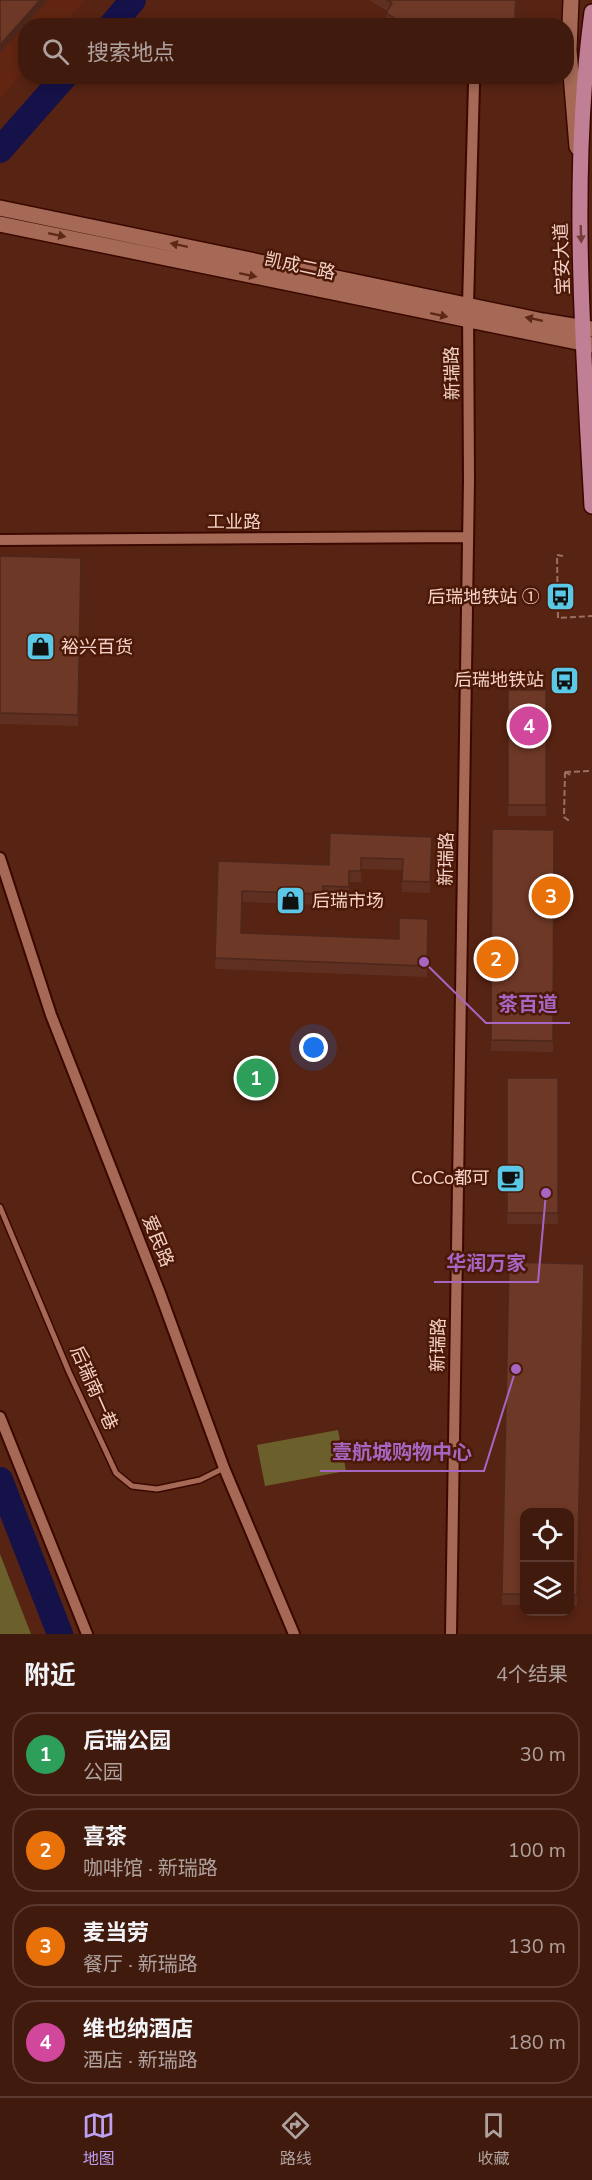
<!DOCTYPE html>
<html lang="zh">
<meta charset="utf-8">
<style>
body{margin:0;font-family:"Nunito Sans","Noto Sans SC",sans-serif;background:#4c271c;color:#f1f3f6}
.controls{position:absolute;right:18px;bottom:18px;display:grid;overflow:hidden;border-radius:12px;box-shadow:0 3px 9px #0003}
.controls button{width:54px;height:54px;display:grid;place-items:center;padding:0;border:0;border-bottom:2px solid #5a382e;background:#411a0e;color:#f1f3f6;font:30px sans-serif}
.you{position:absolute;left:314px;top:1048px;width:21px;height:21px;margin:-15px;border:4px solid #fff;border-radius:50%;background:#1a73e8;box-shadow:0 0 0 9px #1a73e833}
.badge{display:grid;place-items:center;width:39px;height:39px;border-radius:50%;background:#bca0f2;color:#fff;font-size:20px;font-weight:700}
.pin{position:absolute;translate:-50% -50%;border:3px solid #fff;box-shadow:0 2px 6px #0006}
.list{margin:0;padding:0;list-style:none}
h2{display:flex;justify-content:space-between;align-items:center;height:78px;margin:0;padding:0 24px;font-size:26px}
h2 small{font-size:20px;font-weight:400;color:#aea19e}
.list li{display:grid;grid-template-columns:39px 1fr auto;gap:18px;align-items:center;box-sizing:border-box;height:84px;margin:0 12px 12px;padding:0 12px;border:2px solid #5a382e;border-radius:24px}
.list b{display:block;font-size:22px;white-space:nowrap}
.list p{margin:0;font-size:20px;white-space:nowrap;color:#aea19e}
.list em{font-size:20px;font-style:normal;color:#aea19e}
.icon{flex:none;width:33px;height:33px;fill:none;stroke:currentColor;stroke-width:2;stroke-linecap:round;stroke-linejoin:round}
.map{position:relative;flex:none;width:592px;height:1634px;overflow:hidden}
.search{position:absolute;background:#411a0e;box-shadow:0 3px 9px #0003;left:18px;right:18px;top:18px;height:66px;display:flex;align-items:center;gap:15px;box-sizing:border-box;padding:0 21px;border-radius:24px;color:#aea19e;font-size:22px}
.sheet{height:462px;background:#411a0e}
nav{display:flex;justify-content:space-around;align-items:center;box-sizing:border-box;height:84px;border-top:2px solid #5a382e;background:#411a0e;font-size:16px;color:#aea19e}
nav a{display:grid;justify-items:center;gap:3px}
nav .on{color:#bca0f2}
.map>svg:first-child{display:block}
.built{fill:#612511}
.green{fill:#6b602b}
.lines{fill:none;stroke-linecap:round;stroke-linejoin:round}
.river{stroke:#151149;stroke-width:26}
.lane-casing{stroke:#3a0800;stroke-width:8}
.street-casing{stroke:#3a0800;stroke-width:14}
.secondary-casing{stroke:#3a0800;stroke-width:18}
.primary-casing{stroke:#3a0800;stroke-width:18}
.path{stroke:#9b6f61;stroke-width:2;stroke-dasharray:6 3;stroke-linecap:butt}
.lane{stroke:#a56956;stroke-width:5}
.street{stroke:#a56956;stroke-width:10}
.secondary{stroke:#a56956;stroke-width:15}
.primary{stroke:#c17f95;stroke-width:15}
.wall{fill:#5f3021}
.shaded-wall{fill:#4d271b}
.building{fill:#6e3826;stroke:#4d271b;stroke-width:1.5}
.oneway{fill:#753c39}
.oneway2{fill:#5e2817}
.labels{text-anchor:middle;stroke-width:5;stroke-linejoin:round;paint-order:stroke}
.street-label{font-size:18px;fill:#f5d3c8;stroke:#4c1807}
.poi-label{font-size:18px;fill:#f5d3c8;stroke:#4c1807;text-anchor:end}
.leader{fill:none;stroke:#a666c2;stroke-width:2}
.callout-dot{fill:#a666c2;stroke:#4c1807;stroke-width:2}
.callout-label{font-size:20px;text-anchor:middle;font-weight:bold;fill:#a666c2;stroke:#4c1807;stroke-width:5;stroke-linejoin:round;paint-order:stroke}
</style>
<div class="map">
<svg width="592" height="1634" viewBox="0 0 592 1634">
<rect width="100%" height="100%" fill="#572312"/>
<path class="built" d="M0 0H85L63 25 26 26 25 69 0 99Z"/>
<path class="green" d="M338 1430 346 1471 265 1486 257 1445Z
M0 1554 31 1634H0Z"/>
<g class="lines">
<path class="river" d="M111 26 133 0
M0 150 65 76
M0 1480 60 1634"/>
<defs>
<path id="lane" d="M0 1207 69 1372 116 1473 132 1486 157 1489 200 1480 224 1468"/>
<path id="street" d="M0 540 468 537
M0 858 51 1015 160 1293 224 1468 294 1634
M0 1417 87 1634
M451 1634 469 480 468 305 474 84"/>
<path id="secondary" d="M571 0 569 50 577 147
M0 208 543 321 592 329
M0 224 592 345"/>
<path id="primary" d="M592 12C570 174 583 343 592 506"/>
</defs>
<use href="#lane" class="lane-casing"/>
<use href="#street" class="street-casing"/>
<use href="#secondary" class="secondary-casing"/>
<use href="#primary" class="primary-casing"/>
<path class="path" d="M563 556 557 555 558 618 592 616
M565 772 564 817 568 820 572 821
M565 772 592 771
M565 772 572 776"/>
<use href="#lane" class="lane"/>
<use href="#street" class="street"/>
<use href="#secondary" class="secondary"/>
<use href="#primary" class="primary"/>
</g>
<path class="wall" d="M369 0H517L515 26H389L386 24V13L387 11Z
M0 556 81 558 78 726 0 724Z
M508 690H546V816H508Z
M492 829 554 830 553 1052 491 1051Z
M330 833 432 848 430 893 402 892V870L361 869V882H349V898L323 897V905L242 902 241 933 399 939 428 919 427 977 215 969 218 861 329 865Z
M507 1078H558V1224H507Z
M509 1262 584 1264 577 1606H570V1512H525V1605H502Z"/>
<path class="shaded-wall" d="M40 0H48L0 53V45Z"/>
<path class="building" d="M0 0H40L0 45Z
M387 0H516L514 26H407L386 13 392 3Z
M0 556 81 558 78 715 0 713Z
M508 690H546V805H508Z
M492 829 554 830 553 1041 491 1040Z
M330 833 432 837 430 882 402 881 403 859 361 858V871H349V887L323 886V894L242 891 241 933 399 939V918L428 919 427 966 215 958 218 861 329 865Z
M507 1078H558V1213H507Z
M509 1262 584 1264 577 1595H570V1512H525V1594H502Z"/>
<defs><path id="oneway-solid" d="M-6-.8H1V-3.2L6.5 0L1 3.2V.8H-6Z" transform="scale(1.5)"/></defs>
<use class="oneway" href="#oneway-solid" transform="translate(581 234) rotate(88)"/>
<g class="oneway2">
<use href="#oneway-solid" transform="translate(57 235) rotate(12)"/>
<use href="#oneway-solid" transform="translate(179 245) rotate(-168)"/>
<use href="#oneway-solid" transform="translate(248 275) rotate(12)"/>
<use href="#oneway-solid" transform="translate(439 315) rotate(12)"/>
<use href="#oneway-solid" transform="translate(534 319) rotate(-168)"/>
</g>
<defs>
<symbol id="bus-square" viewBox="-11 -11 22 22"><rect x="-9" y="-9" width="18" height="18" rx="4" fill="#5ac8e6" stroke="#4c1807"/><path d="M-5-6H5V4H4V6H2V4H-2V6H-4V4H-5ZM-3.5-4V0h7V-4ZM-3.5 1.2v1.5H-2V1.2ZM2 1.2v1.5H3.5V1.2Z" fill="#111"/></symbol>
<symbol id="shop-square" viewBox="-11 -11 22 22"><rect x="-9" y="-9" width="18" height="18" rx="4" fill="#5ac8e6" stroke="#4c1807"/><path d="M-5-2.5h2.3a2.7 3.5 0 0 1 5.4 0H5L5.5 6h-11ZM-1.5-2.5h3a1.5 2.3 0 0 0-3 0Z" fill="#111"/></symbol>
<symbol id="cafe-square" viewBox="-11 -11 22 22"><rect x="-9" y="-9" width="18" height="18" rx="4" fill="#5ac8e6" stroke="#4c1807"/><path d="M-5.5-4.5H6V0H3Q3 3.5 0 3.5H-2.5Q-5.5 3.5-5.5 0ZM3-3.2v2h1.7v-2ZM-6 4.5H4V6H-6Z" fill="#111"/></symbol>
</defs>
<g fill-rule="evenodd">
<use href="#bus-square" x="544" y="580" width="33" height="33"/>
<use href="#shop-square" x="24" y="630" width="33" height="33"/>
<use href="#bus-square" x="548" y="664" width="33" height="33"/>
<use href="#shop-square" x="274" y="884" width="33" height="33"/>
<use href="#cafe-square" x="494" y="1162" width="33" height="33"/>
</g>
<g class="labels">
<g class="street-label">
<text transform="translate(562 259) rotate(-92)" y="6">宝安大道</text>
<text transform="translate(300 266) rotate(12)" y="6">凯成二路</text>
<text transform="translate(452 373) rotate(-91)" y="6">新瑞路</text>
<text x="234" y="528">工业路</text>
<text transform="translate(446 859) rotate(-89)" y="6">新瑞路</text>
<text transform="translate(158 1241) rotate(68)" y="6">爱民路</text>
<text transform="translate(438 1345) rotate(-89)" y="6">新瑞路</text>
<text transform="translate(94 1388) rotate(66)" y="6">后瑞南一巷</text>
</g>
<g class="poi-label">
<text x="540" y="603">后瑞地铁站 ①</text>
<text x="61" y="653" text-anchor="start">裕兴百货</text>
<text x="544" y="686">后瑞地铁站</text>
<text x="312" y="907" text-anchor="start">后瑞市场</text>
<text x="490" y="1184">CoCo都可</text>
</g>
</g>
<path class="leader" d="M424 962L486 1023H570M546 1193L538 1282H434M516 1369L484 1471H320"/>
<g class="callout-dot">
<circle cx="424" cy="962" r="6"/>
<circle cx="546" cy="1193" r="6"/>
<circle cx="516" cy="1369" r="6"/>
</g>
<g class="callout-label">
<text x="528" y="1011">茶百道</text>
<text x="486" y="1270">华润万家</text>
<text x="402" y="1459">壹航城购物中心</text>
</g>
</svg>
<div class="controls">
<button><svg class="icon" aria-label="locate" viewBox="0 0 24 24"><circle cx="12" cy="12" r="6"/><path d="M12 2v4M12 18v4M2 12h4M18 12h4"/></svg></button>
<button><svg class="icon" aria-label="layers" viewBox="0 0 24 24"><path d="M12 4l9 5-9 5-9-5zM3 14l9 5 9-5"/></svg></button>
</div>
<div class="you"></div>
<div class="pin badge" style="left:256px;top:1078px;background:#2e9e5b">1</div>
<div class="pin badge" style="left:496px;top:959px;background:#e8710a">2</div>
<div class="pin badge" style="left:551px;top:896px;background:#e8710a">3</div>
<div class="pin badge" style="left:529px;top:726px;background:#d1479c">4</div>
<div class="search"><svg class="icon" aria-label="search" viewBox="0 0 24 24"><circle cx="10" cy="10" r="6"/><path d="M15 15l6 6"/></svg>搜索地点</div>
</div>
<section class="sheet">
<h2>附近<small>4个结果</small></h2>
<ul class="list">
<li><span class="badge" style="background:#2e9e5b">1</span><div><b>后瑞公园</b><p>公园</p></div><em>30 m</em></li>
<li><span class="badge" style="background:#e8710a">2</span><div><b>喜茶</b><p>咖啡馆 · 新瑞路</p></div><em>100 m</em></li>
<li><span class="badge" style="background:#e8710a">3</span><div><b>麦当劳</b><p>餐厅 · 新瑞路</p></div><em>130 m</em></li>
<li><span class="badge" style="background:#d1479c">4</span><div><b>维也纳酒店</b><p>酒店 · 新瑞路</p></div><em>180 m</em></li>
</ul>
</section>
<nav>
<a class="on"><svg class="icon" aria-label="map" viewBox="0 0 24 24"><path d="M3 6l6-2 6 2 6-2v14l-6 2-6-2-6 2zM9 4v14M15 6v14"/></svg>地图</a>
<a><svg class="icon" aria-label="directions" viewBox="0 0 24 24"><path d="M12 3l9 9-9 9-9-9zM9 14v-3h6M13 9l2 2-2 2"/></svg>路线</a>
<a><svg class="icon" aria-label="saved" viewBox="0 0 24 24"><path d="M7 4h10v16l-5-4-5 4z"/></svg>收藏</a>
</nav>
